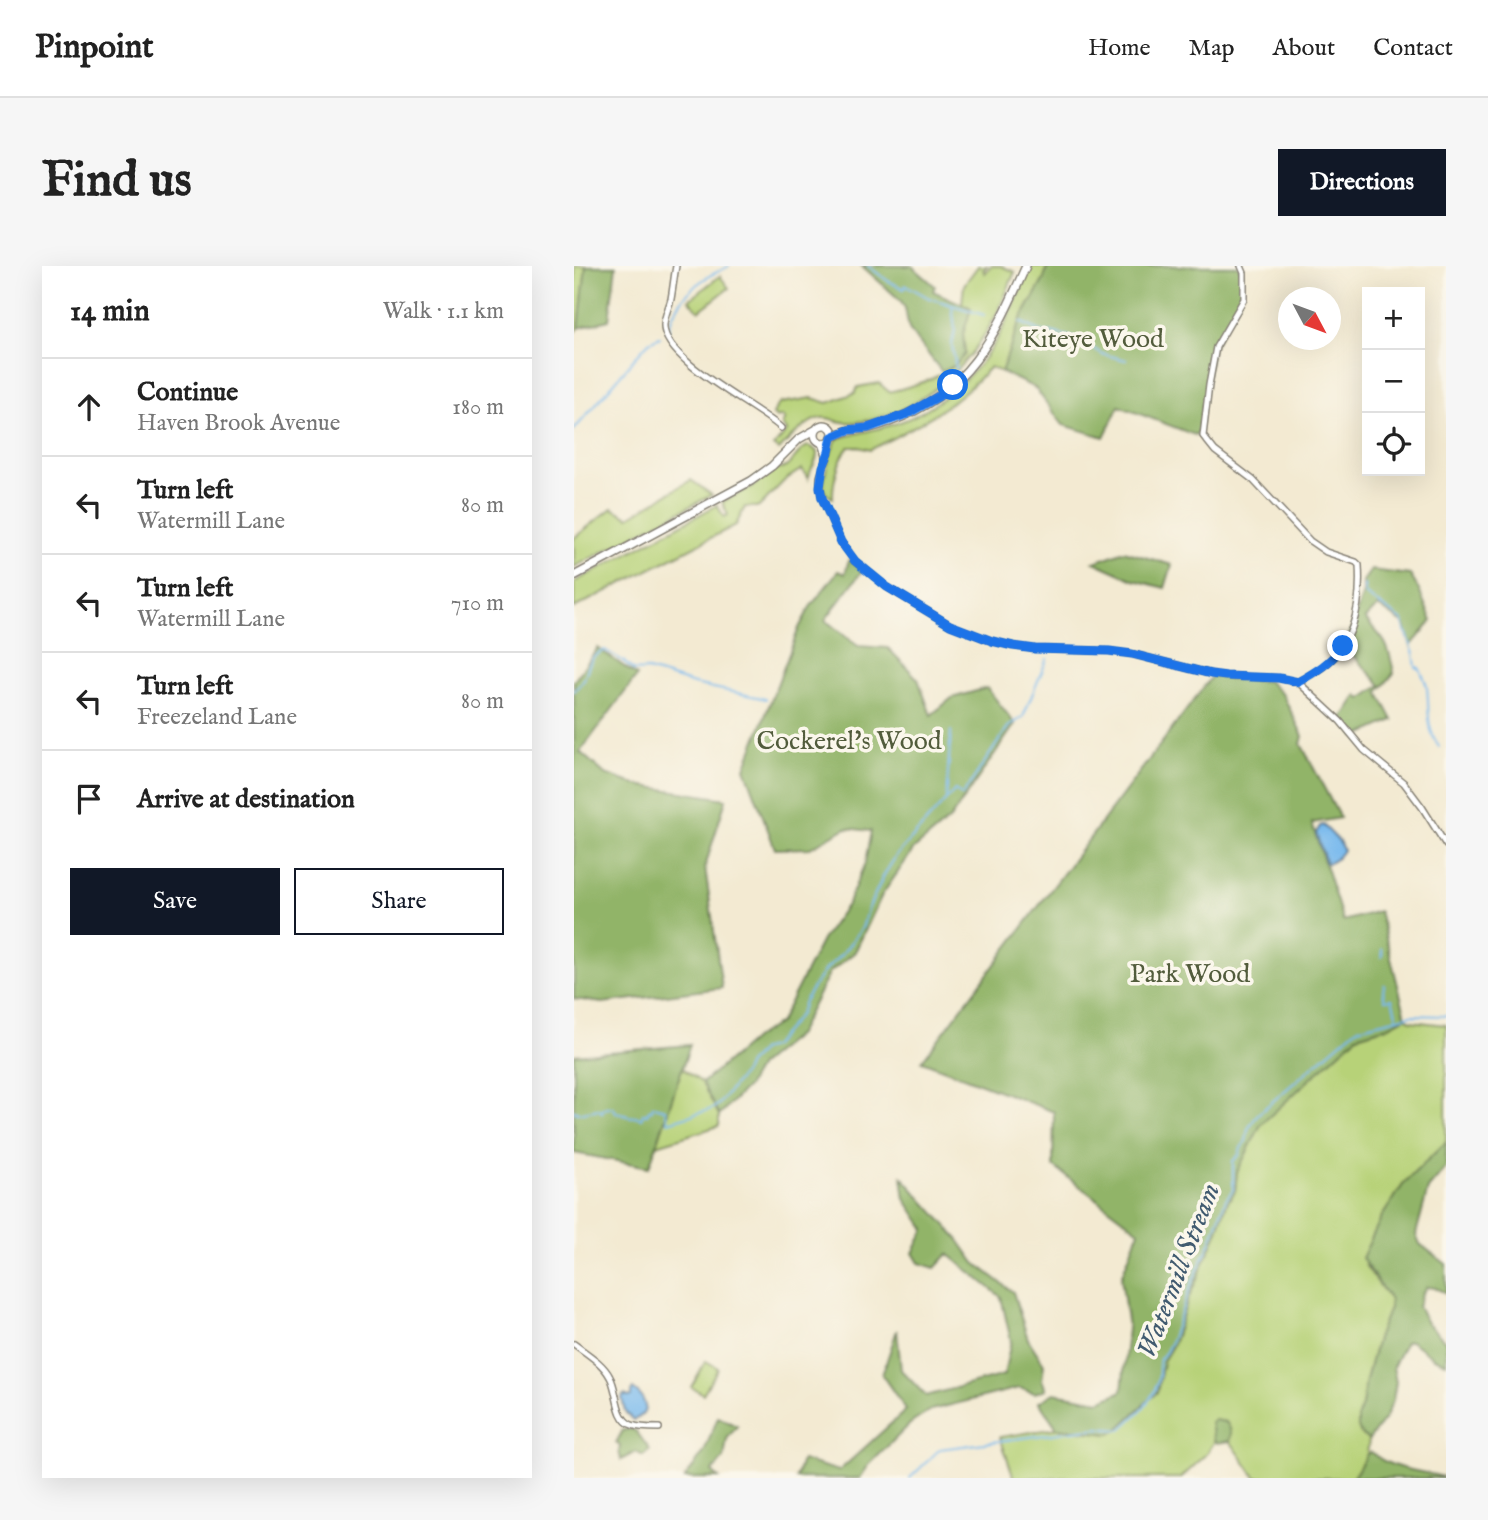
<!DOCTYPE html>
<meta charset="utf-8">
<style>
body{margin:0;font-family:"IM FELL English",serif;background:#f6f6f6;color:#222}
.controls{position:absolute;right:21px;top:21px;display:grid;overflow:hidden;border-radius:0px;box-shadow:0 7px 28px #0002}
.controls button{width:63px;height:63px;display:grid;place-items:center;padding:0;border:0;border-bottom:2px solid #e0e0e0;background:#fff;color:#222;font:35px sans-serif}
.compass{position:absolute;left:704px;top:21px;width:63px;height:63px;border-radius:50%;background:#fff;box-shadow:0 7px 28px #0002;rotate:131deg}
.stop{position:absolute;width:21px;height:21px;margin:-16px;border:5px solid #1a73e8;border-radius:50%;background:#fff}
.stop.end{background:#1a73e8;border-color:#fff;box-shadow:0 2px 7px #0008}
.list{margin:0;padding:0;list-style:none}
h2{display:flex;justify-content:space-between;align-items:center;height:91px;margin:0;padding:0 28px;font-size:30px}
h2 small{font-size:23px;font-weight:400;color:#767676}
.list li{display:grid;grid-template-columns:46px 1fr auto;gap:21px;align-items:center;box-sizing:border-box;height:98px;padding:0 28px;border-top:2px solid #e0e0e0}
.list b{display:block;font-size:26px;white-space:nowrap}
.list p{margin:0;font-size:23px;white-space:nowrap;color:#767676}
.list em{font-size:23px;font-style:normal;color:#767676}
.actions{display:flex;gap:14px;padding:21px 28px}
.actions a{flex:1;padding:16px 0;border:2px solid #111827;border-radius:0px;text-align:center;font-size:24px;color:#111827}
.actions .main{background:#111827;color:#fff}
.icon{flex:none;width:38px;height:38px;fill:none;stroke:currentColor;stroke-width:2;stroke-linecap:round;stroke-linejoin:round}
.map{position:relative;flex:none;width:872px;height:1212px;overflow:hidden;border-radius:0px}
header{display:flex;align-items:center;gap:42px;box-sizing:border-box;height:98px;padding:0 35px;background:#fff;border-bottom:2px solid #e0e0e0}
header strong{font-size:33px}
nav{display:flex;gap:38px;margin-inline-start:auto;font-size:24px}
.intro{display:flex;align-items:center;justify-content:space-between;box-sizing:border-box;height:168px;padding:0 42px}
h1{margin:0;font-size:49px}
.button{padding:18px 32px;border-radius:0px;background:#111827;color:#fff;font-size:24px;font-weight:700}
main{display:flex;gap:42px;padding:0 42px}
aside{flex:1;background:#fff;border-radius:0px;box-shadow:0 7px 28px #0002}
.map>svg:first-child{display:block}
.green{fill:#b7d278;stroke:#6a774a;stroke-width:2}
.forest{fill:#91b468;stroke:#566842;stroke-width:2}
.water{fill:#78b9ed;stroke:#4a6a84;stroke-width:2}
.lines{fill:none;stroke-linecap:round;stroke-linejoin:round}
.stream{stroke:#78b9ed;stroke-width:2}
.minor-casing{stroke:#888377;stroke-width:8}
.major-casing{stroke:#888377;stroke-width:10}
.minor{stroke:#fff;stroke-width:5}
.major{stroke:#fff;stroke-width:7}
.route{stroke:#1a73e8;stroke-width:9}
.labels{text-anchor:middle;stroke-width:7;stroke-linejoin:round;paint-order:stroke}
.park-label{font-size:26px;fill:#525c3c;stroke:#fbf7ec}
.water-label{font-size:28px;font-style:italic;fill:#415b70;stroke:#fbf7ec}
</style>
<header>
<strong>Pinpoint</strong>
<nav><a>Home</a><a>Map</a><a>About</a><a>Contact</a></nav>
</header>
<div class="intro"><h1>Find us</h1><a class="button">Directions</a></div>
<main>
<aside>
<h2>14 min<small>Walk · 1.1 km</small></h2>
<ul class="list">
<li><svg class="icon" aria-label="ahead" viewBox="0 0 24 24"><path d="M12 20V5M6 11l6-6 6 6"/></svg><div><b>Continue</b><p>Haven Brook Avenue</p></div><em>180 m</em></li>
<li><svg class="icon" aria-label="left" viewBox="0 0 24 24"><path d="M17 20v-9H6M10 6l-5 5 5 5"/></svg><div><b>Turn left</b><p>Watermill Lane</p></div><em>80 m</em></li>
<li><svg class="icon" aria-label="left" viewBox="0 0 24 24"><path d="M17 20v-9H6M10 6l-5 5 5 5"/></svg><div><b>Turn left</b><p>Watermill Lane</p></div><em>710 m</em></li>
<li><svg class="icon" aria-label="left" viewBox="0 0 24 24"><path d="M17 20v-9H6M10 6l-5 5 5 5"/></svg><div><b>Turn left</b><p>Freezeland Lane</p></div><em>80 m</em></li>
<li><svg class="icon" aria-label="arrive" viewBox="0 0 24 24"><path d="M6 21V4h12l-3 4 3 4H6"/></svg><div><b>Arrive at destination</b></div></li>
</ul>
<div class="actions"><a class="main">Save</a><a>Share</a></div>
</aside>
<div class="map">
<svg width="872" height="1212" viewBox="0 0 872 1212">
<rect width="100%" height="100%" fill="#fbf7ec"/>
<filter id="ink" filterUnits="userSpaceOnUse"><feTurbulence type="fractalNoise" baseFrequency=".0143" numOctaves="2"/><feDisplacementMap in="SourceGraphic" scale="14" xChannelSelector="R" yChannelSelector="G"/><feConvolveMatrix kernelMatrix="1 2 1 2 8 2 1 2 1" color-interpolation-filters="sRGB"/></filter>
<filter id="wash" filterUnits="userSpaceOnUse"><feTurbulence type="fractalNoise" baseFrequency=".00686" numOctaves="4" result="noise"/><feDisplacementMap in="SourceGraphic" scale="28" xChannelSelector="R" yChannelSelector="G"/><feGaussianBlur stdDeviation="1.57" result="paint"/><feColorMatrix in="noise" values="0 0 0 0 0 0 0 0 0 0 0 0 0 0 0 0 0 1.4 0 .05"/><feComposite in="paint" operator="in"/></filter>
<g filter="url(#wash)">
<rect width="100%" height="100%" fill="#f3ead2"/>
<path class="green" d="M1 0H12L5 62 0 66Z
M404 0H413L409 4 411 7 417 0H427L441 6C434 21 429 37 421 51 394 102 348 144 290 155 281 157 272 157 263 155 259 154 256 152 252 152 238 149 214 174 205 184L200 180 213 165 209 161 208 157 211 154 208 150 203 152 199 149 202 141 207 137 238 132 254 137 281 127 284 121 305 117 315 126C343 119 373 111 391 88L389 68 397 42 388 37 390 19Z
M457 0H474L469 15 447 53 427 106 416 101C379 142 344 159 296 184L285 181H275C265 191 258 218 259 232 255 230 252 229 250 224 247 215 258 182 263 173 287 165 312 163 336 152 367 137 397 112 417 83 434 57 444 28 457 0Z
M146 10 155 22 125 45 115 34Z
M234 180 239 182 243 186C243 200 236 200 234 213L228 203 211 214 185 241H171L162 259 0 342V316L143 239 150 251 154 249 148 236 178 221 202 203C217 206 220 185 234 180Z
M117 214 138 229 0 301V272L38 242 55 251Z
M832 751 837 755 872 759V876L831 916 807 952 791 999 816 1034 815 1042 803 1073 792 1114 788 1140 784 1150 787 1169 795 1173 793 1189 779 1212H682L656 1175C658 1167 657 1163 652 1156L640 1174 641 1175 632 1189 607 1212H440L426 1171 483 1162 535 1168 542 1165 583 1126 589 1095 599 1078 614 1033 643 967 653 937 661 925 663 906 687 858 783 770 813 761Z
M108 802 128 817 145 849V860L83 879Z
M132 1095 144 1102 129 1128 117 1121Z"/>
<path class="forest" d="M12 0H42L35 54 5 62Z
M288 0H338L361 20 359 25 397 42 389 68 391 88 382 99 368 106 335 63 331 42 327 35Z
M474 0H664L668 7 666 32 639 82 623 170 545 140 530 171 489 159 461 122 427 106 447 53 469 15Z
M550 285 598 299 591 322 560 314 520 296Z
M275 293 288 305 251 354 284 380 314 382 344 413 357 449 378 432 413 422 441 458 376 553 340 583 308 629 281 686 256 706 224 768 185 800 173 821 145 849 128 817 181 772 206 756 248 674 274 637 291 597 297 565 272 562 236 582 201 583 171 502 225 362 236 341 264 305 271 308Z
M797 304 836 309 844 322 858 355 837 380 830 358 804 340 791 353C812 375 814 377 820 407L804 426 819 454 782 471 768 453 784 429 787 433 807 419 771 381 789 327V315Z
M24 382 63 410 6 486 31 508 63 519 152 533 131 601 148 722 28 737 0 733V415Z
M638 410 655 413 694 415 709 429 729 470 727 478 766 552 738 557 769 655 805 645 832 751 813 761 783 770 687 858 663 906 661 925 653 937 643 967 614 1033 599 1078 589 1095 583 1126 542 1165 535 1168 483 1162 465 1136 480 1127 526 1135 548 1125 554 1062 547 1011 565 965 479 900 480 846 348 795Z
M116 779 75 901 0 887V789Z
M872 876V902L854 923 842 968 846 978 872 998V1027L861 1022 853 1021 848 1028 844 1041 853 1057 872 1076V1097L860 1092 837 1075 831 1076 819 1101 822 1116 819 1134 812 1151 795 1173 787 1169 784 1161V1150L788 1140 792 1114 803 1073 815 1042 816 1034 788 992 807 952 831 916Z
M328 911 385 974 401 997 439 1026 454 1073 470 1098 468 1114 472 1123 461 1127 445 1122 357 1144 336 1158 295 1199 286 1212H222L228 1194 265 1205 332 1144 308 1109 323 1064 327 1104 352 1130 430 1109 437 1075 427 1031 374 988 361 1002 345 997 339 987 351 963 331 933Z
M144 1151 163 1160 153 1173 150 1192 138 1206 145 1212H111L130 1186Z
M640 1154 652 1156C657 1163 658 1167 656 1175L643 1177 640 1174 637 1157Z
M57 1163 62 1165 76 1184 69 1190 62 1186 47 1194 45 1185 46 1180 42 1177 49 1164Z
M797 1186C818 1205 847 1204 872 1212H779L793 1188Z"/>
<path class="water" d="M749 559 765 575 769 584C765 590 760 597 752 597L742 567 746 560Z
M59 1123C72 1132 78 1148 59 1154L51 1146 48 1132 50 1129 55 1131 57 1130V1126Z"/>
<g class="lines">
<path class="stream" d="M294 0 314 15 330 23 332 19 355 32 378 39 381 63 378 79 382 102
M378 39 410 49
M446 56 468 66H477L504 73 528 88 552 94
M94 65C97 45 113 25 129 14 137 8 147 5 155 0
M0 164 72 79 75 76 86 71
M790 319V325L792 329 829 355 831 365 833 368 840 388 842 401 845 402C848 408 852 415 853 422 856 446 851 460 865 481
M0 425C3 421 9 416 11 411 16 396 15 392 31 384L49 395 60 405 74 404 120 418 192 433
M372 534 377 465
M808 691V683
M810 719 809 726 811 734 818 733 823 752
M0 845 4 847 25 843 28 847 29 843 39 841 42 846 56 851 62 850 67 853 69 848H73L75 844H78L79 840 91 843 94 856 138 843 146 837 171 805 174 798 189 783 198 781 226 748 230 735 250 705 268 688 288 662 295 641 310 609 322 590 381 524 388 530 434 461 449 451 473 393
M336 1212 366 1183 523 1162 546 1164C563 1149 581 1134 585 1110 585 1104 585 1098 586 1093L592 1086 596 1078 619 1014 637 975 652 933 659 924V895L665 889 667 882 672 875 674 863 683 849 783 762 837 749 872 750"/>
</g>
</g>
<g filter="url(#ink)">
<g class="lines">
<defs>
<path id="minor" d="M102 0C100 11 99 22 97 33 95 41 90 51 90 59 88 95 184 140 207 162
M667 0 670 7V33L642 81 635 119 629 170 641 185 679 214 736 275 752 286 782 296 785 299C787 332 783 371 756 395 747 404 735 409 724 416
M257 173 255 186 246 211V221L248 232 267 276 281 295 313 321 376 359 418 375 439 380 461 383 535 385 558 388 637 408 652 410 705 412 724 416 766 455 790 484 830 517 848 541 872 579
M248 177 253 192
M0 1078C12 1087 29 1097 36 1111 44 1124 41 1153 58 1159 65 1162 77 1162 85 1162"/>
<path id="major" d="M241 168a9 9 0 1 1 18 0a9 9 0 1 1-18 0Z
M258 171C263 169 268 166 273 165 280 163 287 163 294 162 301 161 308 158 315 156 395 127 420 72 452 0
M0 310 177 215 198 200 225 173 241 164"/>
</defs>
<use href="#minor" class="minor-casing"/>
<use href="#major" class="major-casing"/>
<use href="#minor" class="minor"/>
<use href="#major" class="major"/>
</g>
</g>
<g class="lines" filter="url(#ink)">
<path class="route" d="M379 119 365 130 333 148 294 162 274 164 258 171 255 186 249 201 246 221 248 232 267 276 281 295 313 321 376 359 418 375 439 380 461 383 535 385 558 388 637 408 652 410 705 412 724 416C743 405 756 397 769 380"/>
</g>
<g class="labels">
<g class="park-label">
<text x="519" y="81">Kiteye Wood</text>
<text x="275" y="483">Cockerel's Wood</text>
<text x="616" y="716">Park Wood</text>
</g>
<g class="water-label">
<text transform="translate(603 1004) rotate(-69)" y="10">Watermill Stream</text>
</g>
</g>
</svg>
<div class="controls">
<button>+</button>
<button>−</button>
<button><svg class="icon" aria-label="locate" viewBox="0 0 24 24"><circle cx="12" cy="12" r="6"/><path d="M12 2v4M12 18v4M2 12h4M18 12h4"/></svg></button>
</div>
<svg class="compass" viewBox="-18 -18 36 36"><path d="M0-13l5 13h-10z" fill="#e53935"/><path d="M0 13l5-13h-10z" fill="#767676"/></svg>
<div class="stop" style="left:379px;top:119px"></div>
<div class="stop end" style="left:769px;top:380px"></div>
</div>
</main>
